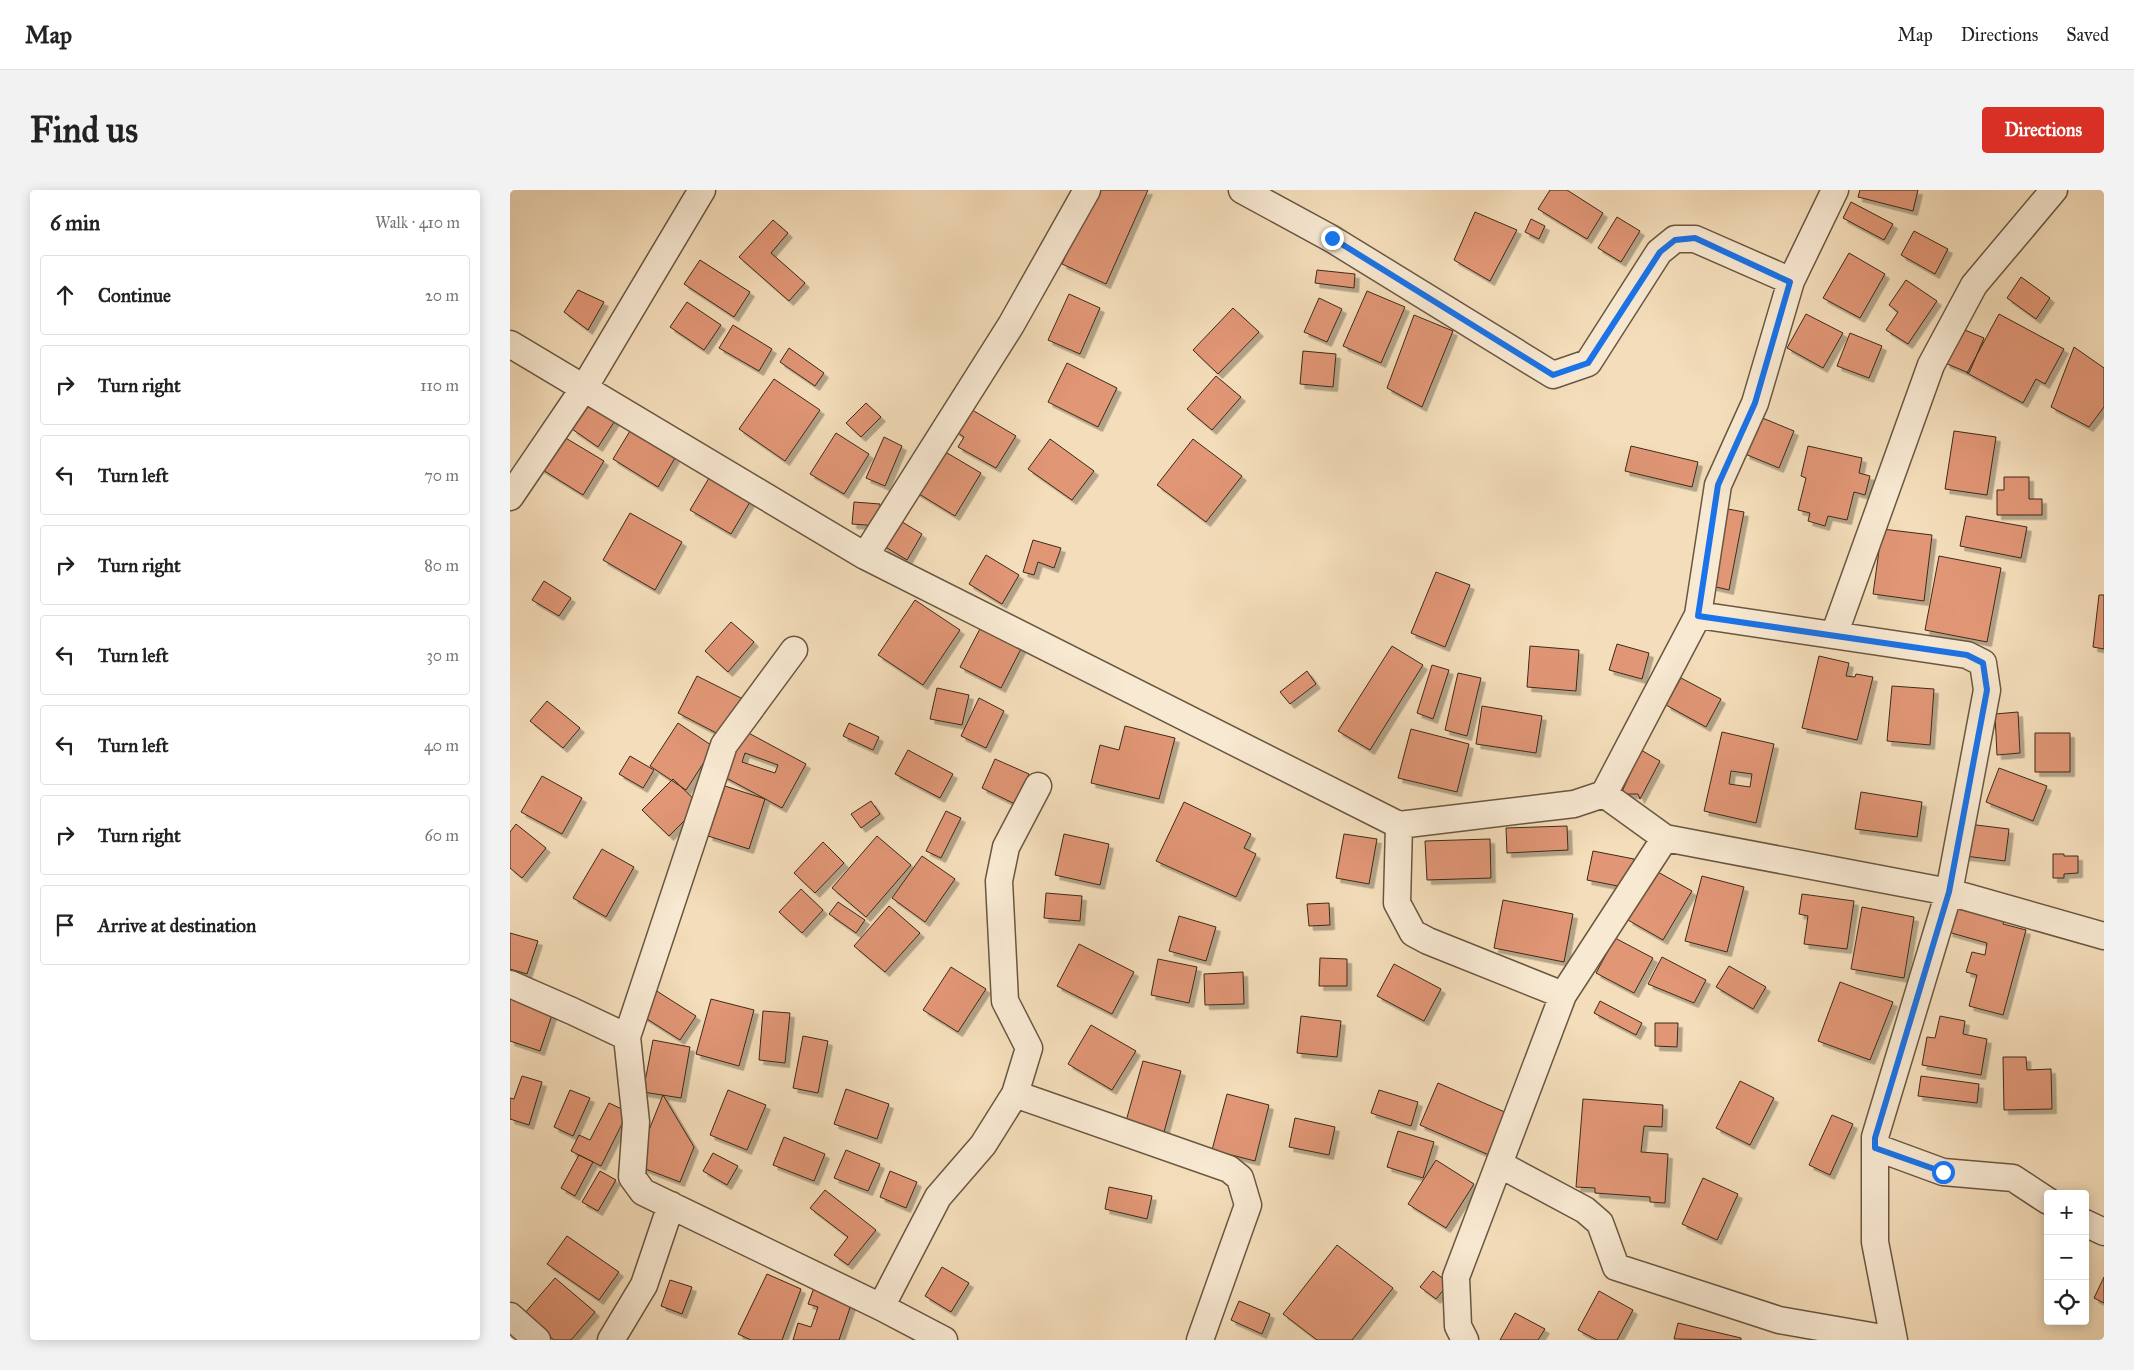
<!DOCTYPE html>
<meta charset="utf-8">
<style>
body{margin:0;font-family:"IM FELL Great Primer",serif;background:#f2f2f2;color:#222}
.controls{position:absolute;right:15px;bottom:15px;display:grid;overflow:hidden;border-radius:5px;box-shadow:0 2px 12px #0003}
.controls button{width:45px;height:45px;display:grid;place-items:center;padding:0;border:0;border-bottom:1px solid #e0e0e0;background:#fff;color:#222;font:25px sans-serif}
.stop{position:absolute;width:15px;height:15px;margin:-11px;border:4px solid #1a73e8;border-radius:50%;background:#fff}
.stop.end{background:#1a73e8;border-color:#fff;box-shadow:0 1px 5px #0008}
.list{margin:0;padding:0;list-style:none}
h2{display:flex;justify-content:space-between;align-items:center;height:65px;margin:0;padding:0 20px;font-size:21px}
h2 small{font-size:16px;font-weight:400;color:#767676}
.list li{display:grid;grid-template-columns:32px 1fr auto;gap:15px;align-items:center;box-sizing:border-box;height:80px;margin:0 10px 10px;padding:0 10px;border:1px solid #e0e0e0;border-radius:5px}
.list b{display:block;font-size:19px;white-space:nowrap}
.list em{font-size:16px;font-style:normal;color:#767676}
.icon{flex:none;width:28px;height:28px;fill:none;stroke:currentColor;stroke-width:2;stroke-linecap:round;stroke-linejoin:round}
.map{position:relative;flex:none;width:1594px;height:1150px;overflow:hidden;border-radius:5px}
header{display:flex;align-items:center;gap:30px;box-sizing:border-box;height:70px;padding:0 25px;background:#fff;border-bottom:1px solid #e0e0e0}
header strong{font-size:24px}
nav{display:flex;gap:28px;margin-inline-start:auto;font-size:18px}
.intro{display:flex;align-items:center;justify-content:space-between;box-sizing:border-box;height:120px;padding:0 30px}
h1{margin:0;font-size:35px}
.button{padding:12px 22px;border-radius:5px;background:#d93025;color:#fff;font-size:18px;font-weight:700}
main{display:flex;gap:30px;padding:0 30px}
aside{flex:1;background:#fff;border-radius:5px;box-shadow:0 2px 12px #0003}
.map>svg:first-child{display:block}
.building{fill:#e19676;stroke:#3c2a18;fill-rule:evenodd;filter:url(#shadow)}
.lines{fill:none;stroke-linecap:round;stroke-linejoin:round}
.street-casing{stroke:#6a5740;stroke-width:29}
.street{stroke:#f8e9d2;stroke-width:26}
.route{stroke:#1a73e8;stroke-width:6}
</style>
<header>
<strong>Map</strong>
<nav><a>Map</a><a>Directions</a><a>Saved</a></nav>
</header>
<div class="intro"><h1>Find us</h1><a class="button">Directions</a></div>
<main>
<aside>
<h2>6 min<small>Walk · 410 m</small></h2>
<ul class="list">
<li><svg class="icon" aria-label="ahead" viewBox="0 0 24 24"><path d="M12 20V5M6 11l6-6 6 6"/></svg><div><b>Continue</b></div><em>20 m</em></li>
<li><svg class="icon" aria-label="right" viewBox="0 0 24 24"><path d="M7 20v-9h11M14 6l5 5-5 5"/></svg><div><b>Turn right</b></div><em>110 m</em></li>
<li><svg class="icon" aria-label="left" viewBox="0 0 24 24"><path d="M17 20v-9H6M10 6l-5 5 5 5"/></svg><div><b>Turn left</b></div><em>70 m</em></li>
<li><svg class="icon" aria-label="right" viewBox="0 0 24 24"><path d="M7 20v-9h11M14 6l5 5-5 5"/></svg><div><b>Turn right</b></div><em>80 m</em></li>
<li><svg class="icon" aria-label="left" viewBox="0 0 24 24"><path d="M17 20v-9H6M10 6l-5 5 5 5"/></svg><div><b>Turn left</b></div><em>30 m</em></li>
<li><svg class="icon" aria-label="left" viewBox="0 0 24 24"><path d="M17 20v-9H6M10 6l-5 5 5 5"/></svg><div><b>Turn left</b></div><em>40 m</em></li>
<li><svg class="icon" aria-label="right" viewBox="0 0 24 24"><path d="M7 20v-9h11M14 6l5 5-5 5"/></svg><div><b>Turn right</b></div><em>60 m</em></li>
<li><svg class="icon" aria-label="arrive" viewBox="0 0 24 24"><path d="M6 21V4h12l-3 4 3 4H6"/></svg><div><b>Arrive at destination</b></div></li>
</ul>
</aside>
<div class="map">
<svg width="1594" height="1150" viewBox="0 0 1594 1150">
<defs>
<filter id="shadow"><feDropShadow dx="4.5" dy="4.5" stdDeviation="0" flood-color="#0004"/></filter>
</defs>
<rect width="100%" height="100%" fill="#f4ddba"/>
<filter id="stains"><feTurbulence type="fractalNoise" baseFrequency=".004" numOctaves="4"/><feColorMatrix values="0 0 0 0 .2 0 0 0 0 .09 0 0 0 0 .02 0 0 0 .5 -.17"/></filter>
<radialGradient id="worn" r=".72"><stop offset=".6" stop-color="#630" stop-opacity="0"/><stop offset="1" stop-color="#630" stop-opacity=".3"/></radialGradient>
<path class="building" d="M586 0H638L596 94 552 74Z
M1040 0H1057L1093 23 1077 49 1028 19Z
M1350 0H1408L1403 21 1348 7Z
M1341 12 1383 34 1374 50 1333 28Z
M965 22 1007 40 980 91 944 70Z
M1107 27 1130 41 1111 72 1088 58Z
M1021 29 1035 36 1029 49 1015 42Z
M263 30 278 43 261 63 295 93 279 111 229 67Z
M1404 41 1438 59 1425 84 1391 65Z
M1339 63 1375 84 1350 128 1313 108Z
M190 70 240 102 224 127 174 94Z
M807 80 845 84 844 98 805 93Z
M1511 87 1540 108 1526 129 1497 108Z
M1396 90 1427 111 1398 154 1376 140 1388 122 1379 115Z
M68 100 94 112 78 140 54 122Z
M857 101 895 117 871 173 833 156Z
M559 104 590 118 570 164 538 150Z
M809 108 832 119 817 152 794 142Z
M177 112 211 135 194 160 160 137Z
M723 118 749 142 708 184 683 160Z
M1296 124 1333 143 1313 178 1277 158Z
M1489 124 1554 159 1535 194 1526 189 1513 213 1457 183Z
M904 125 943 141 912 217 877 198Z
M223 135 262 159 249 181 209 158Z
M1450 138 1474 148 1459 183 1435 173Z
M1340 143 1372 156 1359 188 1327 176Z
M1564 157 1594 178V217L1579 237 1541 217Z
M279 158 314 183 305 196 270 172Z
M793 161 826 164 823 197 790 194Z
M557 173 607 198 588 237 538 212Z
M706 186 731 207 702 240 677 219Z
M264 189 310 220 275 271 229 239Z
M82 209 108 226 88 257 62 239Z
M356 213 371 227 351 247 336 233Z
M459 218 506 246 486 278 448 257 454 247 445 241Z
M1250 227 1284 241 1269 278 1235 264Z
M120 241 165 268 148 297 103 269Z
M1444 241 1486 247 1477 305 1435 299Z
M326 243 359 264 334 304 300 284Z
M49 244 94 271 73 305 28 277Z
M374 247 392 256 375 296 356 288Z
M540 249 584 281 562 310 518 279Z
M683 249 732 286 696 332 647 295Z
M1121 256 1188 272 1182 297 1115 281Z
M1298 256 1352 268 1349 283 1360 286 1355 305 1344 302 1337 330 1318 326 1315 336 1298 331 1300 323 1288 320 1296 288 1291 286Z
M427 257 471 283 445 326 401 299Z
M202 283 243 307 221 344 180 320Z
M1494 287H1519V309H1532V325H1487V300H1494Z
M344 312 370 314 369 336 342 334Z
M1218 319 1234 322 1219 400 1202 396Z
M120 323 172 352 145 400 93 370Z
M1456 326 1517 337 1511 368 1450 356Z
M384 327 412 344 397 370 369 353Z
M1372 339 1422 345 1414 411 1363 404Z
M523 350 551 358 544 378 528 372 524 385 513 382Z
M476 365 509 385 492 414 459 394Z
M1429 366 1491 378 1477 452 1415 440Z
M926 382 960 395 935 457 901 443Z
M34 391 61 408 49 426 22 410Z
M1589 405H1594V459L1583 457Z
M405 410 450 440 413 495 368 465Z
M221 432 244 452 218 482 195 461Z
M472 435 513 455 491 498 450 477Z
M1107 454 1139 463 1132 489 1099 480Z
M882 456 913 475 860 560 828 541Z
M1020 456 1069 460 1066 501 1017 497Z
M1309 466 1339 473 1336 486 1345 487 1346 484 1363 487 1347 550 1292 538Z
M922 475 939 480 923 529 907 523Z
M797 481 806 494 780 514 770 502Z
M948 483 971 488 957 546 935 540Z
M187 486 233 509 214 547 168 523Z
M1171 488 1211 509 1196 537 1156 515Z
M1382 496 1424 499 1420 555 1377 551Z
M427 498 459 505 452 535 420 529Z
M469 508 494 521 476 558 451 546Z
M37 511 70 538 53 558 20 531Z
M972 516 1032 526 1026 563 966 554Z
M1508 522 1510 563 1487 565 1485 524Z
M168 533 204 557 176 600 140 576Z
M339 533 369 547 363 560 333 546Z
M615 536 665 548 649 609 581 593 590 555 609 560Z
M901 539 959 554 947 602 888 588Z
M233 540 296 574 272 618 209 584ZM235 563 268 575 265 583 232 572Z
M1212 542 1264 554 1246 633 1194 621ZM1221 581 1242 584 1240 597 1219 594Z
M1525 543H1560V582H1525Z
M398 560 443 584 430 608 385 584Z
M1131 560 1150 571 1130 609 1128 604H1111Z
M120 566 144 580 133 598 109 584Z
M485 569 519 584 505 614 472 598Z
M1489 578 1537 596 1523 631 1476 612Z
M32 586 72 608 52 644 11 622Z
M163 589 190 615 159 646 132 620Z
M215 596 255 609 239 659 198 646Z
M1351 602 1412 612 1407 647 1345 639Z
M361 611 370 624 351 638 341 624Z
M674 612 741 644 734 658 746 664 726 707 646 671Z
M436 621 451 628 431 668 416 661Z
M6 634 36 658 12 688 0 678V642Z
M1458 634 1499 639 1495 671 1455 666Z
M1057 636 1058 660 997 663 996 638Z
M554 644 599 654 590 695 545 685Z
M834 644 867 649 859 694 826 688Z
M367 646 401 675 356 727 322 698Z
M980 649 981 688 917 690 915 651Z
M313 652 334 673 305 703 284 683Z
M92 659 124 677 96 727 63 708Z
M1083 661 1124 669 1118 698 1077 690Z
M1543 664H1554V666H1568V683L1554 684V688H1543Z
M412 666 445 689 415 732 382 708Z
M1146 681 1182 701 1153 750 1118 730Z
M1192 686 1234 697 1217 762 1175 751Z
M291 699 313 720 292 743 269 722Z
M536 703 572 706 570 731 534 728Z
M1292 704 1344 711 1337 759 1294 754 1298 726 1289 724Z
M993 710 1063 724 1054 772 984 758Z
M328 712 355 730 346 743 319 724Z
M819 713 820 735 799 736 797 714Z
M379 716 410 743 375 782 344 756Z
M1352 717 1404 727 1394 788 1341 779Z
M1444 718 1494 731 1493 734 1516 740 1493 825 1459 816 1467 785 1456 782 1462 762 1475 765 1477 753 1438 742Z
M669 726 706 737 696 771 659 761Z
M0 743 28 751 17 784 0 779Z
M1105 748 1143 768 1124 803 1086 783Z
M569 754 624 782 602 824 547 796Z
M1152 767 1196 790 1184 813 1138 794Z
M810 768 837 769V796H809Z
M648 769 687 777 679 813 641 805Z
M884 774 931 799 914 831 867 806Z
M1219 776 1256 797 1243 819 1206 797Z
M441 777 476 799 448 842 413 820Z
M733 782 734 814 695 815 694 784Z
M1330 792 1383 812 1360 870 1308 851Z
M142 798 186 826 170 850 126 822Z
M0 801 45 816 30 861 0 851Z
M201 809 244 820 229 876 186 864Z
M1090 811 1132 833 1126 845 1084 823Z
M253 821 280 823 275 873 249 870Z
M791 826 831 831 827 867 787 863Z
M1430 826 1455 831 1453 844 1477 849 1471 885 1412 875 1417 847 1425 848Z
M1145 833H1168L1167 857 1145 856Z
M581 835 626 861 602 900 558 874Z
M293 846 318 851 308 903 283 898Z
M143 850 180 857 171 908 133 902Z
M1493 867H1516L1517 880 1541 879 1542 919 1494 920Z
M633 871 671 881 654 942 616 931Z
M12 886 32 892 19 935 0 929V908L4 909Z
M1411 886 1469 894 1467 913 1408 906Z
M1230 891 1264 908 1240 955 1206 938Z
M928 893 997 923 979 965 910 935Z
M336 899 379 914 367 949 324 934Z
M60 900 80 908 63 946 44 937Z
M218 900 256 915 237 960 200 945Z
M869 900 908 912 901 936 861 923Z
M717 904 759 915 745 971 702 960Z
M153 905 184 957 170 992 125 975Z
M1073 909 1153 915 1152 937 1134 936 1131 962 1158 964 1155 1013 1140 1012V1007L1085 1003V998L1066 997Z
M99 913 118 922 91 976 61 961 69 945 80 950Z
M1322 925 1343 934 1320 985 1299 975Z
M785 928 825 937 819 965 779 957Z
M888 941 924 952 913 988 877 977Z
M274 947 315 964 304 991 263 975Z
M336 960 370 974 358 1001 324 988Z
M203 963 228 976 217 995 193 981Z
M69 965 83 972 65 1006 51 998Z
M926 970 964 994 936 1038 898 1014Z
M90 981 106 990 88 1021 72 1012Z
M380 981 407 992 396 1018 370 1007Z
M1193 988 1228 1004 1207 1050 1172 1034Z
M599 997 642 1006 637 1029 595 1019Z
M315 1000 366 1040 338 1075 324 1065 338 1047 300 1018Z
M57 1046 109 1082 89 1110 37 1074Z
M827 1055 883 1098 842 1150H807L773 1124Z
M432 1077 459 1093 441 1122 415 1106Z
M923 1081 939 1093 926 1109 910 1097Z
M257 1084 291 1099 272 1150H241L228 1144Z
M1594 1087V1113L1584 1108Z
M45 1088 85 1122 61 1150H44L14 1124Z
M160 1090 182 1097 172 1124 151 1116Z
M305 1095 343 1109 329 1150H283L288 1133 301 1137 308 1117 298 1114Z
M1089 1101 1123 1120 1107 1150H1087L1068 1140Z
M729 1111 760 1124 752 1144 721 1130Z
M1005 1123 1035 1139 1028 1150H990Z
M1168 1133 1231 1148V1150L1164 1149Z"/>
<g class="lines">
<defs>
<path id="street" d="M732 0 822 49 1043 185 1078 173 1149 62 1165 49H1185L1281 91
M0 154 355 366 889 635 1064 614 1094 604 1188 425 1208 295 1245 213 1281 91 1325 0
M0 307 74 198 192 0
M355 366 501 135 577 0
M1188 425 1457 465 1473 473 1477 500 1439 702 1365 947V1052L1384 1150
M1324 445 1421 175 1464 95 1544 0
M284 460 214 555 117 847 126 932 122 987 133 1002 371 1117 434 1150
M1094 604 1155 648 1439 702 1594 746
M889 635 887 713 903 743 918 751 1053 805
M0 794 62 821 117 847
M505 904 719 979 730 988 738 1015 690 1150
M1365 957 1433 982 1503 988 1538 1011
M989 974 1075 1020 1090 1033 1106 1077 1269 1130 1384 1150
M1575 1033 1594 1042
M371 1117 428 1007 473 955 505 904 519 858 495 811 489 691 496 657 528 596
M0 1126 27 1150
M101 1150 134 1095 161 1015
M955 1150 948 1136 946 1087 1053 805 1155 648"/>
</defs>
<use href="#street" class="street-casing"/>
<use href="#street" class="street"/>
</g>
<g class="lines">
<path class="route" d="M822 48 1043 185 1078 173 1150 62 1165 50 1185 48 1280 92 1245 213 1208 295 1188 426 1457 465 1473 473 1477 500 1439 702 1365 948V958L1433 982"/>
</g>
<rect width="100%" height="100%" filter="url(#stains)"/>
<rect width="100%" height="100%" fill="url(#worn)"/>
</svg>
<div class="controls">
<button>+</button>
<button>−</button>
<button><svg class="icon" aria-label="locate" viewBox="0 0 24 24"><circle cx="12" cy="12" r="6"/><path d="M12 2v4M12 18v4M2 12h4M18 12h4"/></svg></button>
</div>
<div class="stop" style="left:1433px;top:982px"></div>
<div class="stop end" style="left:822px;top:48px"></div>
</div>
</main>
